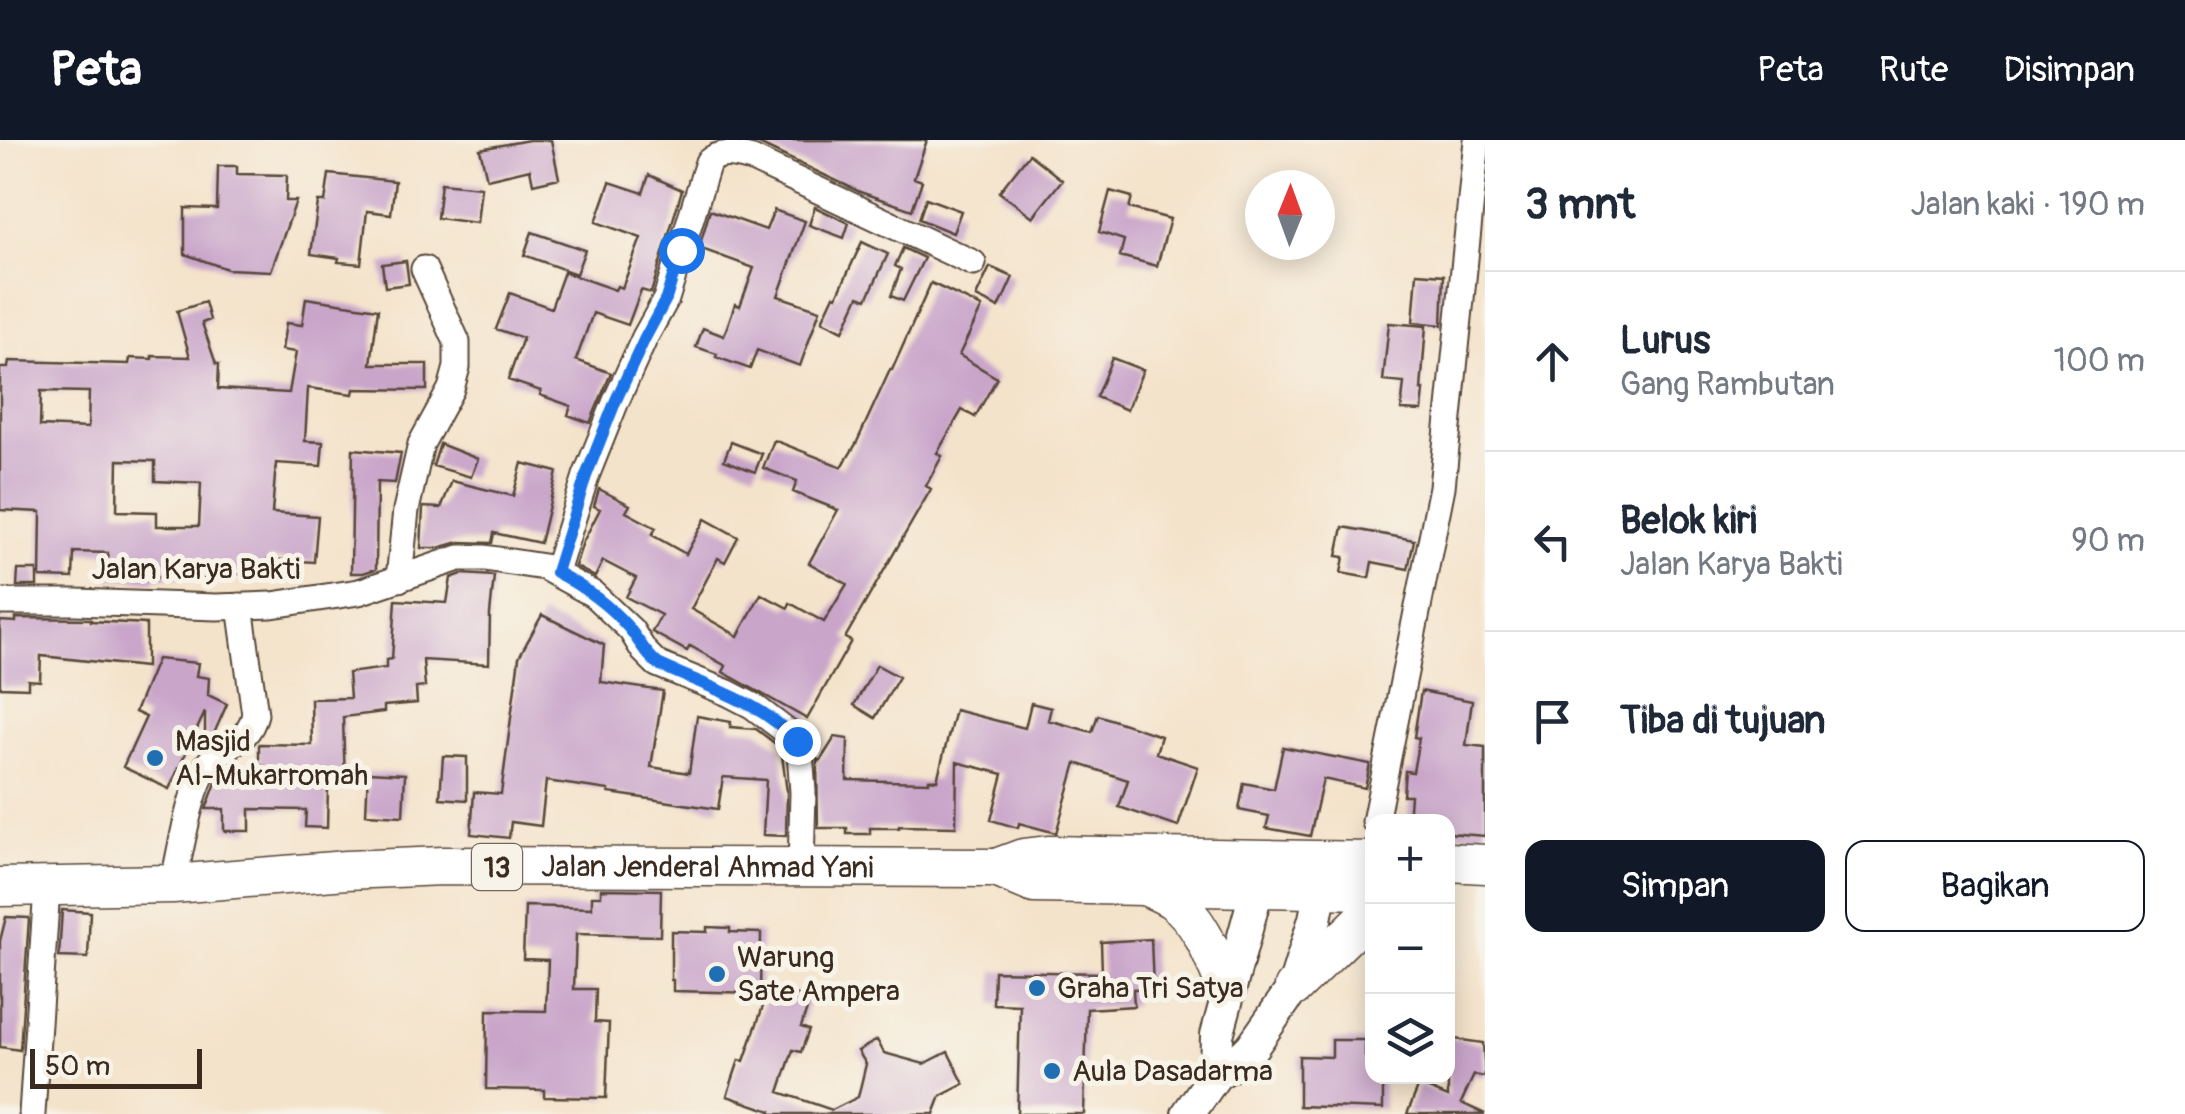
<!DOCTYPE html>
<html lang="id">
<meta charset="utf-8">
<style>
body{margin:0;font-family:Pangolin,sans-serif;background:#f6f6f7;color:#1f2937}
.controls{position:absolute;right:30px;bottom:30px;display:grid;overflow:hidden;border-radius:20px;box-shadow:0 5px 25px #0003}
.controls button{width:90px;height:90px;display:grid;place-items:center;padding:0;border:0;border-bottom:2px solid #e0e1e3;background:#fff;color:#1f2937;font:50px sans-serif}
.compass{position:absolute;left:1245px;top:30px;width:90px;height:90px;border-radius:50%;background:#fff;box-shadow:0 5px 25px #0003;rotate:1deg}
.scale{position:absolute;left:30px;bottom:25px;width:172px;box-sizing:border-box;padding-left:10px;border:5px solid #3b2a1e;border-top:0;font-size:28px;line-height:35px;white-space:nowrap;color:#3b2a1e;-webkit-text-stroke:8px #f7f3e8;paint-order:stroke}
.stop{position:absolute;width:30px;height:30px;margin:-22px;border:8px solid #1a73e8;border-radius:50%;background:#fff}
.stop.end{background:#1a73e8;border-color:#fff;box-shadow:0 2px 10px #0008}
.list{margin:0;padding:0;list-style:none}
h2{display:flex;justify-content:space-between;align-items:center;height:130px;margin:0;padding:0 40px;font-size:42px}
h2 small{font-size:32px;font-weight:400;color:#747a83}
.list li{display:grid;grid-template-columns:65px 1fr auto;gap:30px;align-items:center;box-sizing:border-box;height:180px;padding:0 40px;border-top:2px solid #e0e1e3}
.list b{display:block;font-size:38px;white-space:nowrap}
.list p{margin:0;font-size:32px;white-space:nowrap;color:#747a83}
.list em{font-size:32px;font-style:normal;color:#747a83}
.actions{display:flex;gap:20px;padding:30px 40px}
.actions a{flex:1;padding:22px 0;border:2px solid #111827;border-radius:20px;text-align:center;font-size:35px;color:#111827}
.actions .main{background:#111827;color:#fff}
.icon{flex:none;width:55px;height:55px;fill:none;stroke:currentColor;stroke-width:2;stroke-linecap:round;stroke-linejoin:round}
.map{position:relative;flex:none;width:1485px;height:974px;overflow:hidden}
header{display:flex;align-items:center;gap:60px;box-sizing:border-box;height:140px;padding:0 50px;background:#111827;color:#fff}
header strong{font-size:48px}
nav{display:flex;gap:55px;margin-inline-start:auto;font-size:35px}
main{display:flex}
aside{flex:1;background:#fff}
.map>svg:first-child{display:block}
.building{fill:#c9a5ca;fill-rule:evenodd}
.lines{fill:none;stroke-linecap:round;stroke-linejoin:round}
.minor-casing{stroke:#574638;stroke-width:29}
.major-casing{stroke:#574638;stroke-width:36}
.highway-casing{stroke:#574638;stroke-width:41}
.minor{stroke:#fff;stroke-width:25}
.major{stroke:#fff;stroke-width:32}
.highway{stroke:#fff;stroke-width:38}
.route{stroke:#1a73e8;stroke-width:12}
.poi-dot{fill:#1f6fb2;stroke:#f7f3e8;stroke-width:4}
.labels{text-anchor:middle;stroke-width:10;stroke-linejoin:round;paint-order:stroke}
.shield{fill:#f7f3e8;stroke:#73665b;stroke-width:2.5}
.shield-label{font-size:28px;font-weight:bold;fill:#3b2a1e}
.street-label{font-size:30px;fill:#3b2a1e;stroke:#f7f3e8}
.poi-label{font-size:30px;fill:#3b2a1e;stroke:#f7f3e8;text-anchor:start}
</style>
<header>
<strong>Peta</strong>
<nav><a>Peta</a><a>Rute</a><a>Disimpan</a></nav>
</header>
<main>
<div class="map">
<svg width="1485" height="974" viewBox="0 0 1485 974">
<rect width="100%" height="100%" fill="#f7f3e8"/>
<filter id="ink" filterUnits="userSpaceOnUse"><feTurbulence type="fractalNoise" baseFrequency=".01" numOctaves="2"/><feDisplacementMap in="SourceGraphic" scale="20" xChannelSelector="R" yChannelSelector="G"/><feConvolveMatrix kernelMatrix="1 2 1 2 8 2 1 2 1" color-interpolation-filters="sRGB"/></filter>
<filter id="wash" filterUnits="userSpaceOnUse"><feTurbulence type="fractalNoise" baseFrequency=".0048" numOctaves="4" result="noise"/><feDisplacementMap in="SourceGraphic" scale="40" xChannelSelector="R" yChannelSelector="G"/><feGaussianBlur stdDeviation="2.25" result="paint"/><feColorMatrix in="noise" values="0 0 0 0 0 0 0 0 0 0 0 0 0 0 0 0 0 1.4 0 .05"/><feComposite in="paint" operator="in"/></filter>
<g filter="url(#wash)">
<rect width="100%" height="100%" fill="#f4e3cb"/>
<g id="blocks">
<path class="building" d="M529 0H551L559 38 533 44 530 29 487 39 480 9Z
M743 0H927L914 38 922 41 912 70 860 52 759 4Z
M1029 14 1062 40 1033 77 999 52Z
M218 26H237V34L287 35 286 61H296L271 131 227 129 185 114V68L217 69Z
M329 34 395 41 391 74 367 71 361 124 338 122 339 118 311 114 318 62H325Z
M649 35 682 50 651 153 641 150 628 185 593 173 576 220 611 233 590 283 568 275 571 266 540 255 541 251 508 240 523 198 496 189 510 153 551 168 564 132 615 150 617 146 622 148 641 98 596 82 610 42 643 53Z
M441 43 481 47 477 83 437 78Z
M1110 51 1132 57 1129 68 1170 79 1157 126 1120 116 1124 100 1099 92Z
M926 58 961 71 953 93 919 79Z
M815 67 849 83 844 98 809 85Z
M710 70 766 90 774 70 805 81 778 156 820 170 800 226 757 210 750 229 716 217 717 214 696 207 703 188 724 196 735 164 740 166 754 128 699 108Z
M532 92 585 110 576 134 524 115Z
M862 102 888 114 867 159 859 156 843 191 822 181 834 155 837 156Z
M903 108 924 118 903 161 891 156 901 129 895 126Z
M406 121 409 144 385 147 382 124Z
M990 127 1013 137 999 168 976 157Z
M1417 133 1444 135 1442 185 1413 182Z
M931 143 982 167 959 215 997 238 975 277 962 270 937 313 942 316 926 346 931 349 845 498 851 501 807 579 723 532 726 526 690 506 687 511 652 492 661 475 626 457 636 438 603 421 595 437 575 426 583 402 600 369 594 366 599 349 630 365 626 372 656 388 652 395 686 414 705 379 738 397 725 422 718 418 691 469 738 496 761 454 788 468 790 463 824 482 847 444 809 423 838 370 793 352 797 341 763 328 774 300 842 327 856 304 890 230H892Z
M306 158 378 169 371 224H427V250L354 249 353 254 308 248 305 301 323 302 321 326 276 323 272 373 318 376 314 422 268 419 266 436 209 432V438L155 437V441L108 439V413L74 412 73 438 40 437 41 372 0 370V228H8L9 221 129 224 130 218 152 219V216L190 217 177 171 205 162 210 180 202 183 216 224H219L218 249 289 253 296 212 282 210 286 183 302 185ZM41 251 89 252 88 288 40 286ZM118 320 155 321V341L201 343 199 386H157V372L117 371Z
M1389 183 1426 186 1421 250H1424L1422 271 1401 270 1404 243 1383 241Z
M1112 218 1143 230 1127 270 1096 257Z
M731 302 762 314 755 332 724 320Z
M440 304 478 319 471 337 433 326Z
M353 309 401 313 395 343 377 342 376 429 363 433H351Z
M522 323 557 332 540 403 494 393 492 403 459 402 438 408H421L423 367 441 368 452 341 513 356Z
M1343 387 1414 400 1408 429 1372 422 1369 438 1341 433 1344 417 1337 416Z
M18 430H37V446H17Z
M462 434 494 436 490 474 489 524 423 520 425 547 416 548 417 563 384 566V572L343 577 345 646 328 647 327 688 305 687 306 670 250 669V691H224V669H206L217 640 295 639 259 624V604L312 605 311 559 350 558 348 533 386 528V520L392 519 396 460 447 463 451 438Z
M542 475 604 505 601 542 663 551 651 627 689 633 697 576 731 582 730 587 756 589 781 608 787 652 786 696 763 695 766 640 723 637 718 669 609 653V650L546 641 541 686 511 682 509 698 471 694 474 652 501 654 519 517Z
M16 478 91 479V481L146 484V527L41 516 40 541 28 540V548L0 547V481L16 482Z
M157 519 198 523 196 536 209 538 208 555 227 564 212 598 205 604V572L169 649 123 627 146 577 135 572Z
M877 525 899 537 875 578 854 565Z
M1421 551 1472 561 1466 605 1485 607V696L1448 693V682H1408L1410 655H1403L1405 631 1413 632 1419 598 1414 597Z
M1031 563 1051 568 1048 580 1092 592 1098 575 1161 596 1156 613 1198 627 1178 687 1119 667 1128 640 1076 623 1056 693 1019 683 1018 688 991 680 1003 634 957 622 956 687 899 686V688H870V694H847V688H818L817 619 820 621 835 597 848 599 847 640 929 642V639L937 640 955 570 1025 588Z
M1283 607 1370 624 1365 648 1323 639 1310 696 1266 688 1269 676 1239 670 1244 643 1274 649Z
M443 616 467 617V660L440 658Z
M368 632 405 634 403 676 366 674Z
M601 749 661 750 660 796 576 794 574 849H596L595 882 609 883 606 958 544 957V950L486 949 487 870 546 871 548 820 523 819 525 766 592 768V756H601Z
M62 770 90 772 88 818 59 817Z
M6 777 29 778 20 910 0 907V801Z
M707 787 730 788V792L761 793 760 853 673 851V840H671V791L707 792Z
M1151 799 1153 848 1133 849 1134 866 1087 869 1084 974H1017L1020 865 993 864 994 831 1102 833 1101 802Z
M770 846 810 860 801 887 809 890 801 912 793 910 779 952 832 970 858 957 866 924 858 911 877 900 884 913 924 924 948 912 964 944 941 956 934 974H770L771 971 727 956 739 920 744 921Z
M1448 898 1483 903 1485 937 1474 935 1461 963 1485 974H1407L1419 945 1448 957Z
M1332 900H1365V916H1372V936H1383V969L1299 966V916L1332 917Z"/>
</g>
</g>
<g filter="url(#ink)">
<use href="#blocks" fill-opacity="0" stroke="#574638" stroke-width="2.5"/>
<g class="lines">
<defs>
<path id="minor" d="M556 432 586 336 616 261 645 197 666 159 708 22C721 10 736 15 752 19L973 123
M399 439 406 370 421 304 451 249 457 227V202L424 129
M0 462H76L216 467 272 465 359 452 459 418H485L544 427 593 454 631 490 644 511 657 524 728 553 753 566 795 598 800 612 803 652 801 728
M1375 682 1442 347 1477 0
M173 744C181 712 189 650 208 624 224 603 248 604 255 574L240 466
M32 974 47 748"/>
<path id="major" d="M1216 934 1217 895 1263 727
M1188 974 1216 934 1240 919 1252 907 1294 847 1315 779 1326 724"/>
<g id="highway">
<path d="M1448 722 1485 724"/>
<path d="M996 728 1034 744 1372 750"/>
<path d="M1143 745C1153 750 1164 754 1173 760 1202 781 1214 820 1227 851"/>
<path id="s1" d="M0 747 173 744 346 730 443 726 996 728 1023 718 1048 715 1372 721"/>
<path d="M1294 847 1372 771"/>
</g>
</defs>
<use href="#minor" class="minor-casing"/>
<use href="#major" class="major-casing"/>
<use href="#highway" class="highway-casing"/>
<use href="#minor" class="minor"/>
<use href="#major" class="major"/>
<use href="#highway" class="highway"/>
</g>
</g>
<g class="lines" filter="url(#ink)">
<path class="route" d="M681 110 666 159 645 198 616 260 586 336 556 432C582 446 607 463 627 486 638 498 644 513 658 524 706 547 759 560 797 601"/>
</g>
<g class="poi-dot">
<circle cx="155" cy="618" r="10"/>
<circle cx="717" cy="834" r="10"/>
<circle cx="1037" cy="848" r="10"/>
<circle cx="1052" cy="931" r="10"/>
</g>
<g class="labels">
<rect class="shield" x="472" y="704" width="50" height="46" rx="8"/>
<g class="shield-label">
<text x="497" y="737">13</text>
</g>
<g class="street-label">
<text x="196" y="439">Jalan Karya Bakti</text>
<text dy="10" stroke="none"><textPath href="#s1" startOffset="708">Jalan Jenderal Ahmad Yani</textPath></text>
</g>
<g class="poi-label">
<text x="175" y="611">Masjid<tspan x="175" dy="34">Al-Mukarromah</tspan></text>
<text x="737" y="827">Warung<tspan x="737" dy="34">Sate Ampera</tspan></text>
<text x="1057" y="858">Graha Tri Satya</text>
<text x="1072" y="941">Aula Dasadarma</text>
</g>
</g>
</svg>
<div class="controls">
<button>+</button>
<button>−</button>
<button><svg class="icon" aria-label="layers" viewBox="0 0 24 24"><path d="M12 4l9 5-9 5-9-5zM3 14l9 5 9-5"/></svg></button>
</div>
<svg class="compass" viewBox="-18 -18 36 36"><path d="M0-13l5 13h-10z" fill="#e53935"/><path d="M0 13l5-13h-10z" fill="#747a83"/></svg>
<div class="scale">50 m</div>
<div class="stop" style="left:681px;top:110px"></div>
<div class="stop end" style="left:797px;top:601px"></div>
</div>
<aside>
<h2>3 mnt<small>Jalan kaki · 190 m</small></h2>
<ul class="list">
<li><svg class="icon" aria-label="ahead" viewBox="0 0 24 24"><path d="M12 20V5M6 11l6-6 6 6"/></svg><div><b>Lurus</b><p>Gang Rambutan</p></div><em>100 m</em></li>
<li><svg class="icon" aria-label="left" viewBox="0 0 24 24"><path d="M17 20v-9H6M10 6l-5 5 5 5"/></svg><div><b>Belok kiri</b><p>Jalan Karya Bakti</p></div><em>90 m</em></li>
<li><svg class="icon" aria-label="arrive" viewBox="0 0 24 24"><path d="M6 21V4h12l-3 4 3 4H6"/></svg><div><b>Tiba di tujuan</b></div></li>
</ul>
<div class="actions"><a class="main">Simpan</a><a>Bagikan</a></div>
</aside>
</main>
